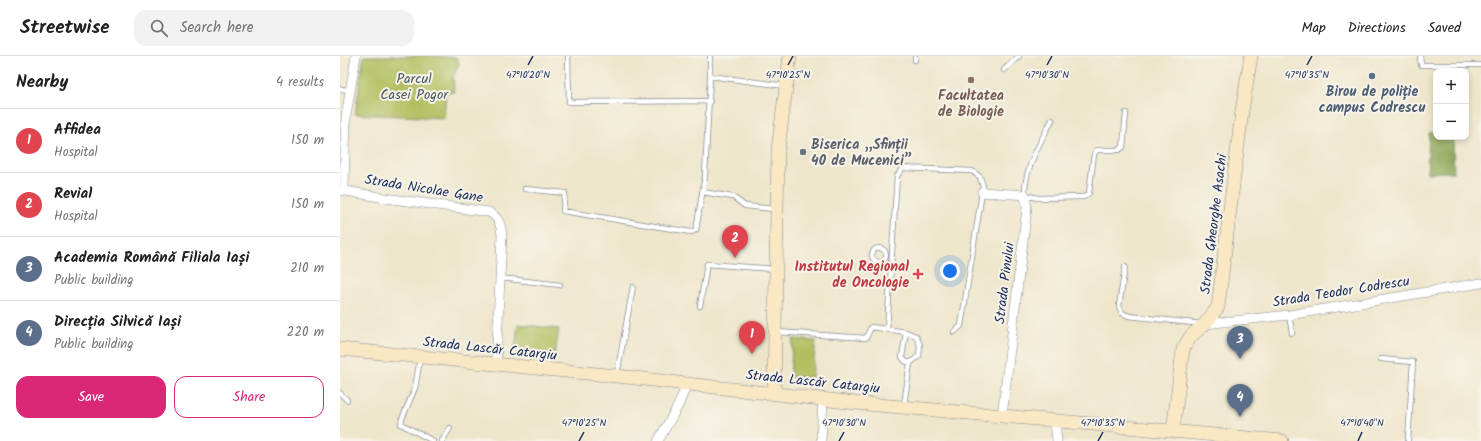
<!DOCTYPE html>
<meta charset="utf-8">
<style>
body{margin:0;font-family:Kalam,sans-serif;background:#f2f2f2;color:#202124}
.controls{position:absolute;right:12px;top:12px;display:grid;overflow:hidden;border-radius:8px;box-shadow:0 2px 6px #0003}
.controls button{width:36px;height:36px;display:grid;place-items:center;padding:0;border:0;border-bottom:1px solid #e0e0e0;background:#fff;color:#202124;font:20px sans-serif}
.you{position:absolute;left:610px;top:215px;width:14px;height:14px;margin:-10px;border:3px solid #fff;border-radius:50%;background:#1a73e8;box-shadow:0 0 0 6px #1a73e833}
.badge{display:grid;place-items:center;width:26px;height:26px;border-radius:50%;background:#db2777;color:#fff;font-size:13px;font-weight:700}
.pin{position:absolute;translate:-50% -33px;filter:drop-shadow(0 1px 2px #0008)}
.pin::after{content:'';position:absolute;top:21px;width:14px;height:12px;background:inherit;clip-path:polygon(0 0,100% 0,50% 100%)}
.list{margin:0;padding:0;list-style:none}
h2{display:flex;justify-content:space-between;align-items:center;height:52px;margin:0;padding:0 16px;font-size:17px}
h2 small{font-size:13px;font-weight:400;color:#757577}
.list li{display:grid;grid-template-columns:26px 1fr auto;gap:12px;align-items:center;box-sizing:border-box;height:64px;padding:0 16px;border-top:1px solid #e0e0e0}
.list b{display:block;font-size:15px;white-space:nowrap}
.list p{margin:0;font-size:13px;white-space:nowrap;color:#757577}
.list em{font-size:13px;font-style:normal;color:#757577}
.actions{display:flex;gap:8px;padding:12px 16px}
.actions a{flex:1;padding:9px 0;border:1px solid #db2777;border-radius:12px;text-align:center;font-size:14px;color:#db2777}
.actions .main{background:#db2777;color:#fff}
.icon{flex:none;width:22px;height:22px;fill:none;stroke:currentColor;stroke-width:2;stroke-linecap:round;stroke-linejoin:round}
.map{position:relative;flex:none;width:1141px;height:385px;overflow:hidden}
header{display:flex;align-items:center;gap:24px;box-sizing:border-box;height:56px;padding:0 20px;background:#fff;border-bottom:1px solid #e0e0e0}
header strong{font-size:19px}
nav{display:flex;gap:22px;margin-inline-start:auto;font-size:14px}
.search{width:280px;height:36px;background:#f2f2f2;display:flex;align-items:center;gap:10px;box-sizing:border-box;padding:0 14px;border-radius:12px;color:#757577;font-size:15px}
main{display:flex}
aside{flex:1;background:#fff}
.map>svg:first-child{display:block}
.green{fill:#b2bf61;stroke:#667760}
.forest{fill:#8da657;stroke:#546a5a}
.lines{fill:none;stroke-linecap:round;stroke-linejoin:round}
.lane-casing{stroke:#848a94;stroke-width:6}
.street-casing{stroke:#848a94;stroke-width:10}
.secondary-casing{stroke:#848a94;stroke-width:14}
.lane{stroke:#fff;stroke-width:4.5}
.street{stroke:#fff;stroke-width:9}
.secondary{stroke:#fae7c3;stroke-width:13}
.ticks{fill:none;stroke:#1b2f5e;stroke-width:1.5}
.service-dot{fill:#5c6f8a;stroke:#f7f3e8;stroke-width:1.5}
.education-dot{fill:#8d6e63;stroke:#f7f3e8;stroke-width:1.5}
.worship-dot{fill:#6b7280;stroke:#f7f3e8;stroke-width:1.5}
.health-dot{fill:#e0444e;stroke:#f7f3e8;stroke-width:1.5}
.labels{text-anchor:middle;stroke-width:4;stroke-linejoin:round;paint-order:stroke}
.park-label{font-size:14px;fill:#485a5f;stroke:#f7f3e8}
.service-label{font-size:14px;font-weight:bold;fill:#4e5e75;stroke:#f7f3e8}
.education-label{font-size:14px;font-weight:bold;fill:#785e54;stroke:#f7f3e8}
.worship-label{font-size:14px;font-weight:bold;fill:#5b616d;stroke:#f7f3e8;text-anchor:start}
.street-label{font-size:14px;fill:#1b2f5e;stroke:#f7f3e8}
.health-label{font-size:14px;font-weight:bold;fill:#be3a42;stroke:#f7f3e8;text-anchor:end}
.ticks-label{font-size:10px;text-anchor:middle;fill:#1b2f5e;stroke:#f7f3e8;stroke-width:4;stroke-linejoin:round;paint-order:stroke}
</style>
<header>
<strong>Streetwise</strong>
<div class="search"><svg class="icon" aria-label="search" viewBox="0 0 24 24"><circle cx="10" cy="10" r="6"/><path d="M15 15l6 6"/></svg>Search here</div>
<nav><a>Map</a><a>Directions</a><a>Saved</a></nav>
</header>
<main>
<aside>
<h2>Nearby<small>4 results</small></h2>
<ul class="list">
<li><span class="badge" style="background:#e0444e">1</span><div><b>Affidea</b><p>Hospital</p></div><em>150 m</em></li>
<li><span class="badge" style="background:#e0444e">2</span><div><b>Revial</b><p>Hospital</p></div><em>150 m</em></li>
<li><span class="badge" style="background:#5c6f8a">3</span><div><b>Academia Română Filiala Iași</b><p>Public building</p></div><em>210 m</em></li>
<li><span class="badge" style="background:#5c6f8a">4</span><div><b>Direcția Silvică Iași</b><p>Public building</p></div><em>220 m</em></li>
</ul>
<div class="actions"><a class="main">Save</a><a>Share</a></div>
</aside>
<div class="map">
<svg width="1141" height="385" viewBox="0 0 1141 385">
<rect width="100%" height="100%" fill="#f7f3e8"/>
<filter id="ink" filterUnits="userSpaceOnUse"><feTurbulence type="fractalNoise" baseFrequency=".025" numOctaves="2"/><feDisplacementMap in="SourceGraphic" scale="8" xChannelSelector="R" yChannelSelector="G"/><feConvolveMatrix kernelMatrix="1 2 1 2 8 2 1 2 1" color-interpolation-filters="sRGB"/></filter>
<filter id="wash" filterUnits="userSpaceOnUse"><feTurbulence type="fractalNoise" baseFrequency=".012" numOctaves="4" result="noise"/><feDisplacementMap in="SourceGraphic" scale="16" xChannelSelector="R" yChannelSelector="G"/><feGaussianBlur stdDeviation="0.9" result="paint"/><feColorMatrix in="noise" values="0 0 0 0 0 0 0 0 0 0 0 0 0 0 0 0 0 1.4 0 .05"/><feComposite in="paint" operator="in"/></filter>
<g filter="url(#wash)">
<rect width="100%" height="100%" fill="#eee6cb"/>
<path class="green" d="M24 0H95L117 2 119 8 113 21 114 36H106L104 62 15 58Z
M178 268 219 273 215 298 175 293Z
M453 283 476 285 472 321H450Z"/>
<path class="forest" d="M1096 76V81H1113L1114 116 1087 117 1089 77Z"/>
</g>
<g filter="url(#ink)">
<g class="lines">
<defs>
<path id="lane" d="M228 0 229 46 370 45
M370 0V20
M1080 0 1081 9H1141
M575 4V0
M664 14 679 0
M0 33 10 34
M712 64C700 87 684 113 685 139L698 142 744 141 749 137 754 98 757 94H779L783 91 786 57
M185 133 225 137 223 155 351 176 356 174 365 120 370 20 445 30
M362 136 393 141 405 150 435 153
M532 199a7 7 0 1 1 14 0a7 7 0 1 1-14 0Z
M785 211 779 250 782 257 789 260 862 268
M160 222 220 229
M360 250 367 208 434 213
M949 259 952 277
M547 273 557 120 563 112 632 115 640 121 643 130 621 270 614 276
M437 276 526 282 531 271 566 276 576 280 580 289 579 300 570 307 564 349
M566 276 562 301 565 305 570 307
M80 303 75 332 62 363 61 368 93 385
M1041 303 1073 306 1068 385
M277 318 293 231
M0 337 7 344
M102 385 110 372"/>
<path id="street" d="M0 134 45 142 149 156C159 162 161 168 162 180L156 309
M4 134 6 60 16 0
M642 136 685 139 687 152 662 360
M865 268 949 259 1141 227
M715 365 717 385
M318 385 338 350 347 328
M481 385 483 343"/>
<path id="secondary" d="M0 293 277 320 516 347 942 385
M434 337 438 94 450 0
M833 375 843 293 851 280 865 268 878 251 902 55 911 0"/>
</defs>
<use href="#lane" class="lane-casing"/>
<use href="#street" class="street-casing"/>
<use href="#secondary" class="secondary-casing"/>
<use href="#lane" class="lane"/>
<use href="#street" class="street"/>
<use href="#secondary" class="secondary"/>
</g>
</g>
<path class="ticks" d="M188 9 193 0M448 9 453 0M707 9 712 0M967 9 972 0M239 385 244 376M499 385 504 376M758 385 763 376M1018 385 1022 376"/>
<circle class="service-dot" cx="1032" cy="20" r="4"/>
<circle class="education-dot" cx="631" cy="24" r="4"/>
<circle class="worship-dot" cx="463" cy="96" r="4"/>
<path class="health-dot" d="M576 212h4v4h4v4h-4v4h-4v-4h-4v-4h4z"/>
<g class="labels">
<g class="park-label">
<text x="74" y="27">Parcul<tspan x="74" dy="16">Casei Pogor</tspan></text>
</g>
<g class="service-label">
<text x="1032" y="40">Birou de poliție<tspan x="1032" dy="16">campus Codrescu</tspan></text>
</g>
<g class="education-label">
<text x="631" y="44">Facultatea<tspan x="631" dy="16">de Biologie</tspan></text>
</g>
<g class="worship-label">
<text x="471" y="93">Biserica „Sfinții<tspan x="471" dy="16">40 de Mucenici”</tspan></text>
</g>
<g class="street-label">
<text transform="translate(84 132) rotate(9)" y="5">Strada Nicolae Gane</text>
<text transform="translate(873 168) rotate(-83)" y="5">Strada Gheorghe Asachi</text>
<text transform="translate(664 227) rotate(-83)" y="5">Strada Pinului</text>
<text transform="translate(1001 235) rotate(-9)" y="5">Strada Teodor Codrescu</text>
<text transform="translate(150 292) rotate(6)" y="5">Strada Lascăr Catargiu</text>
<text transform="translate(473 325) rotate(6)" y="5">Strada Lascăr Catargiu</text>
</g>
<g class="health-label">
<text x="569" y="215">Institutul Regional<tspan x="569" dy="16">de Oncologie</tspan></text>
</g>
</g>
<g class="ticks-label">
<text x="188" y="22">47°10'20"N</text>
<text x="448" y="22">47°10'25"N</text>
<text x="707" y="22">47°10'30"N</text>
<text x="967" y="22">47°10'35"N</text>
<text x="244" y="370">47°10'25"N</text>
<text x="504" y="370">47°10'30"N</text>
<text x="763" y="370">47°10'35"N</text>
<text x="1022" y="370">47°10'40"N</text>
</g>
</svg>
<div class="controls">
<button>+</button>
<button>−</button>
</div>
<div class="you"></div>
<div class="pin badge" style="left:412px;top:298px;background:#e0444e">1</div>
<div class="pin badge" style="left:395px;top:202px;background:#e0444e">2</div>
<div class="pin badge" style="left:900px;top:303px;background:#5c6f8a">3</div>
<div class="pin badge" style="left:900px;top:361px;background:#5c6f8a">4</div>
</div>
</main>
